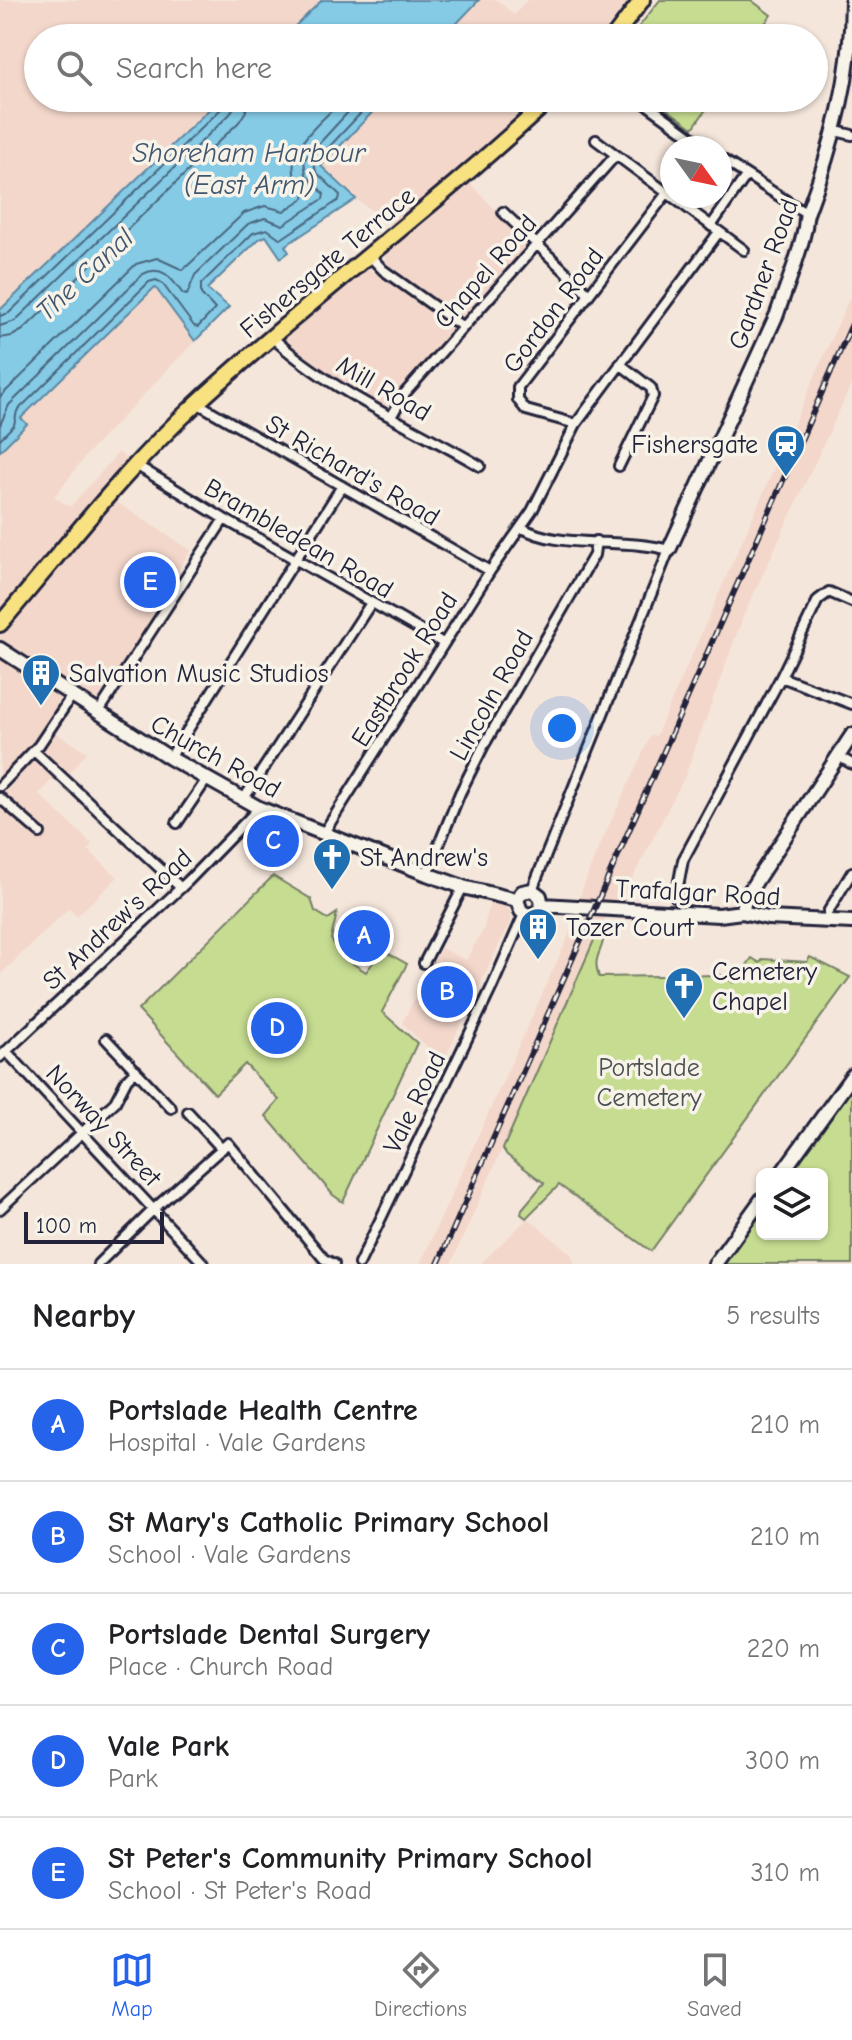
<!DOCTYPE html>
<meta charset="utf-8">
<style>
body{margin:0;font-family:"Comic Neue",sans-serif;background:#f6f6f6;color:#202124}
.controls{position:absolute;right:24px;bottom:24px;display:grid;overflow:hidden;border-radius:12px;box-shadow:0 2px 6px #0004}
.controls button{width:72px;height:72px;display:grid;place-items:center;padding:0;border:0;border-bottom:2px solid #e0e0e0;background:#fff;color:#202124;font:40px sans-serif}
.compass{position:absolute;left:660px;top:136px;width:72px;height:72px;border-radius:50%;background:#fff;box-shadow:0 2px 6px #0004;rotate:123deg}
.scale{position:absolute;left:24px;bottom:20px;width:140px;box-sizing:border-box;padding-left:8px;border:4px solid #22223b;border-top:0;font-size:22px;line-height:28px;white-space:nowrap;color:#22223b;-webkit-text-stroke:6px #f7f3e8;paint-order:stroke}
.you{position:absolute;left:562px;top:728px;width:28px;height:28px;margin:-20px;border:6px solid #fff;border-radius:50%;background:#1a73e8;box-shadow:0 0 0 12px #1a73e833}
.badge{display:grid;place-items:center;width:52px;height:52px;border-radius:50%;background:#2563eb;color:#fff;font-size:26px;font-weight:700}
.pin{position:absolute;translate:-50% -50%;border:4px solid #fff;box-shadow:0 2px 8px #0006}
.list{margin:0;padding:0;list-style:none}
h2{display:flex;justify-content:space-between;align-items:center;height:104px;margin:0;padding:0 32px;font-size:34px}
h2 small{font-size:26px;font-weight:400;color:#757577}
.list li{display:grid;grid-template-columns:52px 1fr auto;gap:24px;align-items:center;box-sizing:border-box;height:112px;padding:0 32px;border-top:2px solid #e0e0e0}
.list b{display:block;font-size:30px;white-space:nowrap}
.list p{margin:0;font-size:26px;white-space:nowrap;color:#757577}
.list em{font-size:26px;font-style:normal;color:#757577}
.icon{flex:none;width:44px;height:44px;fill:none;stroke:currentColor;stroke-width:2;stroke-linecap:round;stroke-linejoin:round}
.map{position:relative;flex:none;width:852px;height:1264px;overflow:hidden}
.search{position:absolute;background:#fff;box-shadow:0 2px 6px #0004;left:24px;right:24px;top:24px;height:88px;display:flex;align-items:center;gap:20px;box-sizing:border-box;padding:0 28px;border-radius:44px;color:#757577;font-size:30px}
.sheet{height:664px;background:#fff}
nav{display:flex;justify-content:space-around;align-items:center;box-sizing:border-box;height:112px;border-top:2px solid #e0e0e0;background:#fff;font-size:22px;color:#757577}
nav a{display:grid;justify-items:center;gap:4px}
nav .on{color:#2563eb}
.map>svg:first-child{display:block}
.built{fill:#f3d7cb}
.green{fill:#c6dc91;stroke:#747f66;stroke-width:2}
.water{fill:#85cbe6;stroke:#5d87a2;stroke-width:2}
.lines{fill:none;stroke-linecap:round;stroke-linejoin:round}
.shore{stroke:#4a667f;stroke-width:2}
.street-casing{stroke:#22223b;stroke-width:14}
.secondary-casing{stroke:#22223b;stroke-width:18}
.primary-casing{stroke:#22223b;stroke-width:20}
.street{stroke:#f7f3e8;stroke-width:8}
.secondary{stroke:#f7f3e8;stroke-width:12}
.primary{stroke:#f8e181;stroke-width:14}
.rail-casing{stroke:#22223b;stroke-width:6}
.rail{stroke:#f7f3e8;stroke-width:3;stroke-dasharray:9;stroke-linecap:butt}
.labels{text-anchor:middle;stroke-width:7;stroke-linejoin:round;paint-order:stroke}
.street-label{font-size:26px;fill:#22223b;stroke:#f7f3e8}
.poi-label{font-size:26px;fill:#22223b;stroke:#f7f3e8;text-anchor:start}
.park-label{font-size:26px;fill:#4b5050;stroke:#f7f3e8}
.water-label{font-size:28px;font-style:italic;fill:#40556e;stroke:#f7f3e8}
</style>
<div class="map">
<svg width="852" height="1264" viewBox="0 0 852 1264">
<rect width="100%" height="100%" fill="#f5e6db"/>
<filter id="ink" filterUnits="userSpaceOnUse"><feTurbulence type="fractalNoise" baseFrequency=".0125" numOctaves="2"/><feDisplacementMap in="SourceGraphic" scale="16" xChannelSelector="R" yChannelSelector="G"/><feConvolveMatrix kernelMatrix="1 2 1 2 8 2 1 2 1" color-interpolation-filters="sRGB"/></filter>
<g filter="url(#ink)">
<path class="built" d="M0 0H322L283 38H38V98H221L0 310Z
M479 0H497L514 15 527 0H631L599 38H443Z
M386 98H538L464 167 393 226 356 199 321 166Z
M467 180 530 246 463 321 389 268 385 257 387 250Z
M365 266 451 324 453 331 384 407 299 354 283 339Z
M155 287 195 341 89 452 54 497 70 507 119 452 127 461 102 493 191 550 150 614 155 619 103 706 78 691 56 728V733L87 752 63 780 57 774 39 794 92 844 88 850 118 877 77 916 69 908 0 975V451L27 424 21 418Z
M852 292V383L743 617 685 776 626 891 612 901 606 902 600 916 605 917 451 1264H420L577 917 585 921 595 900 579 898 594 858 651 735 656 736Z
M490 902 504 905 510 911V922L443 1062 402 1023 441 948 466 960 484 928Z
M528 1218 571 1254 575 1264H480Z"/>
<path class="green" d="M660 0H751L771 15 755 38H630Z
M652 98H714L693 128Z
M273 876 311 899 315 911 328 919 337 913 331 939 341 956 366 972 382 950 407 964 382 1012 417 1043 343 1202 333 1195 266 1116 279 1100 245 1064 215 1094 138 1010Z
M598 931 604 933C604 952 591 956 599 977L721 975 734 983 752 958 760 963 763 959 807 962 810 957 850 977 651 1251 559 1185 526 1218 521 1214 522 1209 544 1183 507 1155 503 1149Z
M852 1087V1264H724L762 1211V1234H822V1174H789Z"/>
<path class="water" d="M322 0H479L443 38H283Z
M221 98H386L321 166 356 199 285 246 289 252 281 258 266 236 259 239 207 289 229 307 195 341 155 287 21 418 27 424 0 451V310Z"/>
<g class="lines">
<path class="shore" d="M0 316 9 313 223 107 225 98
M0 326 15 321 230 114 234 107 236 98
M0 338 12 336 23 330 239 122 246 111 248 98
M0 397 136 264 157 258 183 270 244 213 265 206 284 211 304 198 305 193C271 157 320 124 344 98
M0 425 9 405 143 274C163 264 172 279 183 294L187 295 195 275 248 224 265 218 283 225 323 199 324 194 306 175 304 160 361 98
M0 439 14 425 17 411 149 282 156 280 162 283 194 326 198 327 215 309 201 294V284L253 233 267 229 281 239 339 200 340 195 316 172 314 163 375 98"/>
<defs>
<path id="street" d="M638 98 707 148
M836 131 852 135
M596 140 744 250
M720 158 807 214
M503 212 589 294
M711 226 746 176
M370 256 383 270 463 327
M272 337C328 390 414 427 480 466
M197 403 490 571
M391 417 405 393 615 156
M576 424 526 410 518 400V387L667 193
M136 465 224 519 443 643
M619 466 653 396 651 388 620 364
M521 527C557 550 624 537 669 550L532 890
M852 602 829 592 818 600 781 677 852 704
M98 713 224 519
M34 751 181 888
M838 756 852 764
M170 758 342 486
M0 786 39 745 71 697
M0 798 40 833
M243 800 371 603
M177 823 207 779
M323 834 490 571 532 511 576 424 719 232
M427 874 460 793 483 747 594 555 596 541
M676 897 683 860 781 677
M828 912 852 872
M424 963 463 887
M106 1039 171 1108
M6 1051 204 1264
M0 1057 187 882 259 808
M188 1112 222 1149
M0 1209 115 1102 127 1079 136 1070
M98 1264 155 1208 228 1143 324 1259 334 1264
M359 1264 492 987 524 914"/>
<path id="secondary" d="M669 550 777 314C786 287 798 260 804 232 806 227 805 220 807 214 833 145 852 75 852 0
M0 649 170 758 259 808 427 874 463 887 517 900
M517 900 521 911 528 915 538 912 542 905
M517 900 522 892 532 890 540 896 542 905
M542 905 719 915 742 912 768 918 852 922
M742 912 746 897 758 878 852 735
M781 1174 852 1076
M715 1264 762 1199"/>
<path id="primary" d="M613 38 642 0
M0 624C64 549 125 469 198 402 312 297 438 204 551 98"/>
</defs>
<use href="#street" class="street-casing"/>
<use href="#secondary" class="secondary-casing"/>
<use href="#primary" class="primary-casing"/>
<use href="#street" class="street"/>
<use href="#secondary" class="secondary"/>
<use href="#primary" class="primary"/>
<defs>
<path id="rail" d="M438 1264 852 324"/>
</defs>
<use href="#rail" class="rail-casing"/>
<use href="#rail" class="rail"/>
</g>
</g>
<defs>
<symbol id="station-pin" viewBox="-11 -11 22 30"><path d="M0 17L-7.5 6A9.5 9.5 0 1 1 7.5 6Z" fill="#1f6fb2" stroke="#f7f3e8"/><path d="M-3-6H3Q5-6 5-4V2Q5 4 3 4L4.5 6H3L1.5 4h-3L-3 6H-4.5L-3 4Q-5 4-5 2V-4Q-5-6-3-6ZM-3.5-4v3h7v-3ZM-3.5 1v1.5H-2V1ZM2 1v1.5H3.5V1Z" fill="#fff"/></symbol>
<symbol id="building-pin" viewBox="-11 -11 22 30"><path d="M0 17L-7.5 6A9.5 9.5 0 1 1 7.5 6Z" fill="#1f6fb2" stroke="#f7f3e8"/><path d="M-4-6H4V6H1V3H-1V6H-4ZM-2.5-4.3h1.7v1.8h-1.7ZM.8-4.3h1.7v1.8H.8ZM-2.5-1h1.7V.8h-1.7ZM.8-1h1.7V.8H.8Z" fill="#fff"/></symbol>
<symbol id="church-pin" viewBox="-11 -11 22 30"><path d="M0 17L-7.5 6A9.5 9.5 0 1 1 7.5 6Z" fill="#1f6fb2" stroke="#f7f3e8"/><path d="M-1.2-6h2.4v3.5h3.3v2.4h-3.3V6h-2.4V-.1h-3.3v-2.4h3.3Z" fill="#fff"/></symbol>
</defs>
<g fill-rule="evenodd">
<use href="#station-pin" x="764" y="422" width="44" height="60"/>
<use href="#building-pin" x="19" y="651" width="44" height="60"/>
<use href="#church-pin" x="310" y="835" width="44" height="60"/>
<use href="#building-pin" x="516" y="905" width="44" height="60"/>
<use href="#church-pin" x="662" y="964" width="44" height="60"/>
</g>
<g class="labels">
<g class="street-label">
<text transform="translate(327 262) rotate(-40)" y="9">Fishersgate Terrace</text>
<text transform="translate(485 271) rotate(-49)" y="9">Chapel Road</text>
<text transform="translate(763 274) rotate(-70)" y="9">Gardner Road</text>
<text transform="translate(553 310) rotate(-53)" y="9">Gordon Road</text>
<text transform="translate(384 388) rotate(30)" y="9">Mill Road</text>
<text transform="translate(353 470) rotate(30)" y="9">St Richard's Road</text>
<text transform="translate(299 538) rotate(30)" y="9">Brambledean Road</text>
<text transform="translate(404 669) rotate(-58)" y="9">Eastbrook Road</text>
<text transform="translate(491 695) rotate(-61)" y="9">Lincoln Road</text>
<text transform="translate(216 756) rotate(29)" y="9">Church Road</text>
<text transform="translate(698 892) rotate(3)" y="9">Trafalgar Road</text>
<text transform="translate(117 919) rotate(-43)" y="9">St Andrew's Road</text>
<text transform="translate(414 1102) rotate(-64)" y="9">Vale Road</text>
<text transform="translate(104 1125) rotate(47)" y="9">Norway Street</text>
</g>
<g class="poi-label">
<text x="758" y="453" text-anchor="end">Fishersgate</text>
<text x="69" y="682">Salvation Music Studios</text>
<text x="360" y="866">St Andrew's</text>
<text x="566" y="936">Tozer Court</text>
<text x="712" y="980">Cemetery<tspan x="712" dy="30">Chapel</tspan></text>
</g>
<g class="park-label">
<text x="649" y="1076">Portslade<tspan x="649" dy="30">Cemetery</tspan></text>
</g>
<g class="water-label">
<text x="249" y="162">Shoreham Harbour<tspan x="249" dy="32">(East Arm)</tspan></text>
<text transform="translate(84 274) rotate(-43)" y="10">The Canal</text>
</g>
</g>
</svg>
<div class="controls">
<button><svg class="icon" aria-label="layers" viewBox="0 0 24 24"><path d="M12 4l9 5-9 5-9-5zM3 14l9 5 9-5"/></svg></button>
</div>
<svg class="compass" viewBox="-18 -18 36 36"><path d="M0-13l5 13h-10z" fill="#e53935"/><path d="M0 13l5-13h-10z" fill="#757577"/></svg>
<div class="scale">100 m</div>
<div class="you"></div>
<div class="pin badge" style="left:364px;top:936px">A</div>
<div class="pin badge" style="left:447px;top:992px">B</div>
<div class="pin badge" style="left:273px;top:841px">C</div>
<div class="pin badge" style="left:277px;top:1028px">D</div>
<div class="pin badge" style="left:150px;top:582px">E</div>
<div class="search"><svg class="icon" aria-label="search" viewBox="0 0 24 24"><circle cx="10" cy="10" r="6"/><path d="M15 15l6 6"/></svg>Search here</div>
</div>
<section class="sheet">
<h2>Nearby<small>5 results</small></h2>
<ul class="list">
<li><span class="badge">A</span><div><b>Portslade Health Centre</b><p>Hospital · Vale Gardens</p></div><em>210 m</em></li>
<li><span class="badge">B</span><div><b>St Mary's Catholic Primary School</b><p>School · Vale Gardens</p></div><em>210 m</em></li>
<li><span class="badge">C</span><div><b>Portslade Dental Surgery</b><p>Place · Church Road</p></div><em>220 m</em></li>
<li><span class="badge">D</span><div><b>Vale Park</b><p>Park</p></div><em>300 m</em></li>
<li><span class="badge">E</span><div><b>St Peter's Community Primary School</b><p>School · St Peter's Road</p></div><em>310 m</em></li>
</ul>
</section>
<nav>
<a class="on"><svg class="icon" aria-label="map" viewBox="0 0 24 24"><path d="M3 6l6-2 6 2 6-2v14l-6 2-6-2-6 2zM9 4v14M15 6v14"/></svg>Map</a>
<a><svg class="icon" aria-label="directions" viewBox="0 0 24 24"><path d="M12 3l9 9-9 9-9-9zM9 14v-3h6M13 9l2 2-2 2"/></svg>Directions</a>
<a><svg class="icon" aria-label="saved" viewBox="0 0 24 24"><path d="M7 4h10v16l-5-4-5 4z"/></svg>Saved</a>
</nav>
